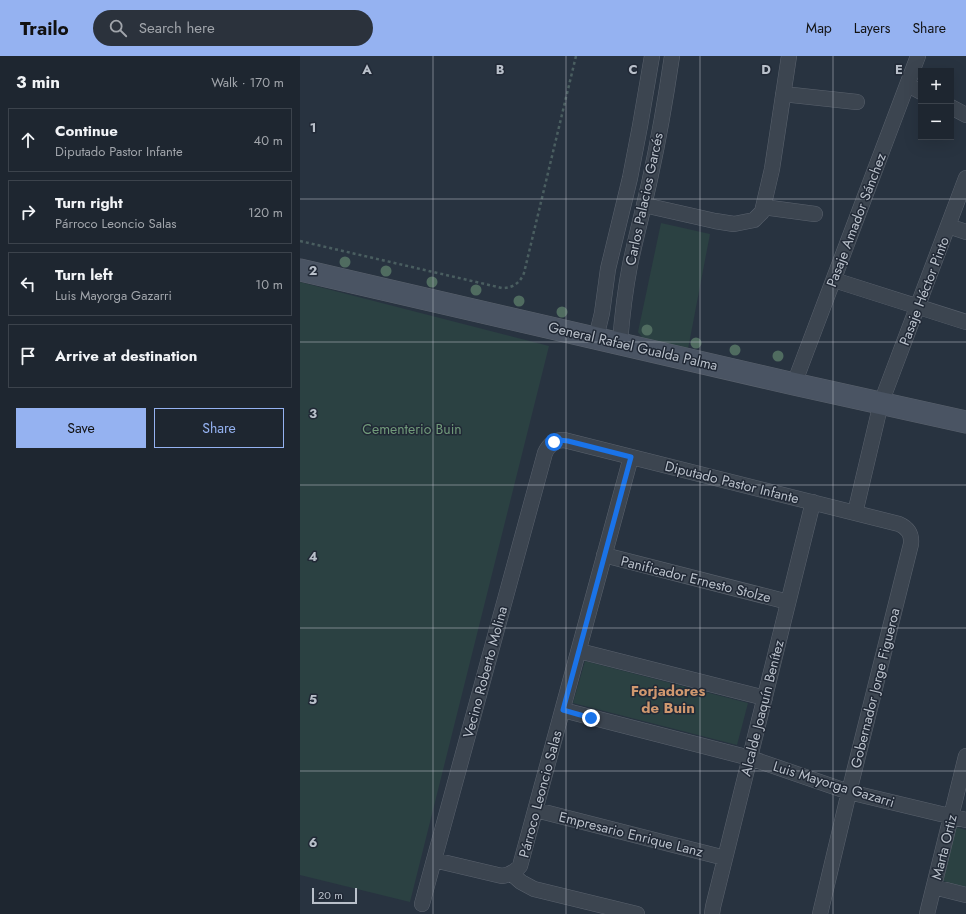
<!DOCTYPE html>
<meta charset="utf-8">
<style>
body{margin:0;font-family:Jost,sans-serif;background:#2b323c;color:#f1f3f6}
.controls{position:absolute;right:12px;top:12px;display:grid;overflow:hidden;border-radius:0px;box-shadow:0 4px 16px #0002}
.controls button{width:36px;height:36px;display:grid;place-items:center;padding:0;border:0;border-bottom:1px solid #3c434c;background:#1e2630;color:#f1f3f6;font:20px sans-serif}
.scale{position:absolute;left:12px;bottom:10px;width:45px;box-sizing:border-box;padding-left:4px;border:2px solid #b9c0ca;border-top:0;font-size:11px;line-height:14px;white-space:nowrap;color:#b9c0ca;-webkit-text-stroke:3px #212936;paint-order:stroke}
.stop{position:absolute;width:12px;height:12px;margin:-9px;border:3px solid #1a73e8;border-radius:50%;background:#fff}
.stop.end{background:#1a73e8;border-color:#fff;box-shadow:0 1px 4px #0008}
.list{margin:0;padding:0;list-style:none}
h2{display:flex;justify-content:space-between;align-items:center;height:52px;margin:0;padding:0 16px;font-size:17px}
h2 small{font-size:13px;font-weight:400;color:#a1a5ab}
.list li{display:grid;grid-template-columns:26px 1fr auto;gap:12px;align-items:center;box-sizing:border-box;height:64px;margin:0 8px 8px;padding:0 8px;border:1px solid #3c434c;border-radius:0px}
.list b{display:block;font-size:15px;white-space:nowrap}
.list p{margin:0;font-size:13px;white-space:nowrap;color:#a1a5ab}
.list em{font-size:13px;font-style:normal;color:#a1a5ab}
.actions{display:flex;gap:8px;padding:12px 16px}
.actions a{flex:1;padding:9px 0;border:1px solid #95b2f1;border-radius:0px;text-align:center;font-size:14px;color:#95b2f1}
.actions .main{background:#95b2f1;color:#111}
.icon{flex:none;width:22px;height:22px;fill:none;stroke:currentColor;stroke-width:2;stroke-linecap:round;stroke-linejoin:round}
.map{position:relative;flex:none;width:666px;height:858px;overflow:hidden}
header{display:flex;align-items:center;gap:24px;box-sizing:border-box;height:56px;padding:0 20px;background:#95b2f1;color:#111}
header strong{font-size:19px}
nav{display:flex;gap:22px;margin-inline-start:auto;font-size:14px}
.search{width:280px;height:36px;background:#2b323c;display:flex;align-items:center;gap:10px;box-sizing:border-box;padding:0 14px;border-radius:22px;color:#a1a5ab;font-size:15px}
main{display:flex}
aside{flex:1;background:#1e2630}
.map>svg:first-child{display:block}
.green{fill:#2b4142}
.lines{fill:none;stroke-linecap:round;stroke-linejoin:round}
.street-casing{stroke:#5a626d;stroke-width:16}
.secondary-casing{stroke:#5a626d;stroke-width:23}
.path{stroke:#4a5e60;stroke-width:2.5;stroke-dasharray:3 3;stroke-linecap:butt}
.street{stroke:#3c4550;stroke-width:15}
.secondary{stroke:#4a5463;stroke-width:22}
.tree{fill:#506c60}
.route{stroke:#1a73e8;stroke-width:5}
.grid{fill:none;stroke:#b9c0ca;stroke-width:1;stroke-opacity:0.55}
.labels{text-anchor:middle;stroke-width:3;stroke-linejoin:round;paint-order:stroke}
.street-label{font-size:14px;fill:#b9c0ca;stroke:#212936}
.park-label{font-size:14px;fill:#719a7a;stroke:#212936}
.neighbourhood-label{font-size:15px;font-weight:bold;fill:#d0986f;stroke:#212936}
.grid-label{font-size:13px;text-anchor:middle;font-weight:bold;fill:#b9c0ca;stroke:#212936;stroke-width:3;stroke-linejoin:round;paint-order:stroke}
</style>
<header>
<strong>Trailo</strong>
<div class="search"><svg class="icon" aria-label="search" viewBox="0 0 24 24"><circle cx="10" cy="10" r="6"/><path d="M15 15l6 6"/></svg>Search here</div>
<nav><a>Map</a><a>Layers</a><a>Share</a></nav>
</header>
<main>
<aside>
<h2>3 min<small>Walk · 170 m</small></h2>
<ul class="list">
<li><svg class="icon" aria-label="ahead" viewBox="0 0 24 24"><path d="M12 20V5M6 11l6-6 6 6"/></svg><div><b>Continue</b><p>Diputado Pastor Infante</p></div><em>40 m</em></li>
<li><svg class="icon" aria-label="right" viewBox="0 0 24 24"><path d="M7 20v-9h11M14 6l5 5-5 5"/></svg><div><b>Turn right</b><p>Párroco Leoncio Salas</p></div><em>120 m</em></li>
<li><svg class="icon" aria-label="left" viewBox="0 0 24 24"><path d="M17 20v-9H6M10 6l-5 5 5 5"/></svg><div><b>Turn left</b><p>Luis Mayorga Gazarri</p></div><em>10 m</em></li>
<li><svg class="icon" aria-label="arrive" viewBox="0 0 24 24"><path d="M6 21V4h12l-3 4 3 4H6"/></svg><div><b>Arrive at destination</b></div></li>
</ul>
<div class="actions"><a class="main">Save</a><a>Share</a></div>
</aside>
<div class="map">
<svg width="666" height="858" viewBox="0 0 666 858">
<rect width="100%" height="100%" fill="#283340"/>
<path class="green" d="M361 167 410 178 388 293 344 284 338 276Z
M0 226 249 290 110 846 0 819Z
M285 605 448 647 437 689 273 647Z
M655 771 666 774V831L643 825Z"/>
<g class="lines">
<defs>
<path id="street" d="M608 29 621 36
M483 38 557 46
M651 51 666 59
M344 149 415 165 434 168 454 164 462 156 472 113 489 0
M463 151 515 158
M648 170 666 176
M534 224 666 266
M296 282 302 257 308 213 330 122 340 70 352 0
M320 287C322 261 325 235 330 209 336 180 344 151 350 123 359 82 366 41 372 0
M494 328 618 0
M555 457 581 347 666 122
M304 499 488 546
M279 595 465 642
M263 654 450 702 549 736 666 764
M236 754 425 802
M134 804 202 820C210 819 215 816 220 810L331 401
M212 818 221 826 234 833 337 858
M634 831 666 839
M122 848 245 397C249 388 255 384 264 384L599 468C608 472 612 478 611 488L549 736 520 858
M412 858 413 851 513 446
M627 858 666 700"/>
<path id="secondary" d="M0 214 494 328 666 366"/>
</defs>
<use href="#street" class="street-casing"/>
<use href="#secondary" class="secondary-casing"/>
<path class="path" d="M0 185 202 232C213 232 220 227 224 217L276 0"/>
<use href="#street" class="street"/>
<use href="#secondary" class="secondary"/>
</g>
<g class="tree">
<circle cx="45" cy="206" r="5.5"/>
<circle cx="86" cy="215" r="5.5"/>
<circle cx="132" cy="226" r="5.5"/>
<circle cx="176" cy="234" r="5.5"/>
<circle cx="219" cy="245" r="5.5"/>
<circle cx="262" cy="256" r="5.5"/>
<circle cx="347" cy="274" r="5.5"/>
<circle cx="396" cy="287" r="5.5"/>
<circle cx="435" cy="294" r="5.5"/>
<circle cx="478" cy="300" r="5.5"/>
</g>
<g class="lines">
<path class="route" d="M254 386 259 384 268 385 331 401 263 654 291 662"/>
</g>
<path class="grid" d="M133 0V858M266 0V858M400 0V858M533 0V858M0 143H666M0 286H666M0 429H666M0 572H666M0 715H666"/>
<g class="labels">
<g class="street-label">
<text transform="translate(344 143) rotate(-78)" y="5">Carlos Palacios Garcés</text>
<text transform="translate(556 164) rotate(-69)" y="5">Pasaje Amador Sánchez</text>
<text transform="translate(624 235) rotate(-69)" y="5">Pasaje Héctor Pinto</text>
<text transform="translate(333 290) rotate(13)" y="5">General Rafael Gualda Palma</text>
<text transform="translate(432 426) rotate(14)" y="5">Diputado Pastor Infante</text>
<text transform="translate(396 523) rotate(14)" y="5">Panificador Ernesto Stolze</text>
<text transform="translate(185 616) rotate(-75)" y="5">Vecino Roberto Molina</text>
<text transform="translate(575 632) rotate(-76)" y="5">Gobernador Jorge Figueroa</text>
<text transform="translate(462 652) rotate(-76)" y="5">Alcalde Joaquín Benítez</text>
<text transform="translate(534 728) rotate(17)" y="5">Luis Mayorga Gazarri</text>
<text transform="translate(240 738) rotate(-75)" y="5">Párroco Leoncio Salas</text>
<text transform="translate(331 778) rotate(14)" y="5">Empresario Enrique Lanz</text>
<text transform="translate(644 791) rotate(-76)" y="5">Marta Ortiz</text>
</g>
<g class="park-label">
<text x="112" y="378">Cementerio Buin</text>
</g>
<g class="neighbourhood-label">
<text x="368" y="640">Forjadores<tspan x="368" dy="17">de Buin</tspan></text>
</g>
</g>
<g class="grid-label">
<text x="67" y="18">A</text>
<text x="200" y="18">B</text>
<text x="333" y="18">C</text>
<text x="466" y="18">D</text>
<text x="599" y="18">E</text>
<text x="13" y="76">1</text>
<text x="13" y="219">2</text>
<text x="13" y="362">3</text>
<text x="13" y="505">4</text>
<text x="13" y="648">5</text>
<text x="13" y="791">6</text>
</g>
</svg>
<div class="controls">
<button>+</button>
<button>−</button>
</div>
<div class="scale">20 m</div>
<div class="stop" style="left:254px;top:386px"></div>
<div class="stop end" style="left:291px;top:662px"></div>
</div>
</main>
